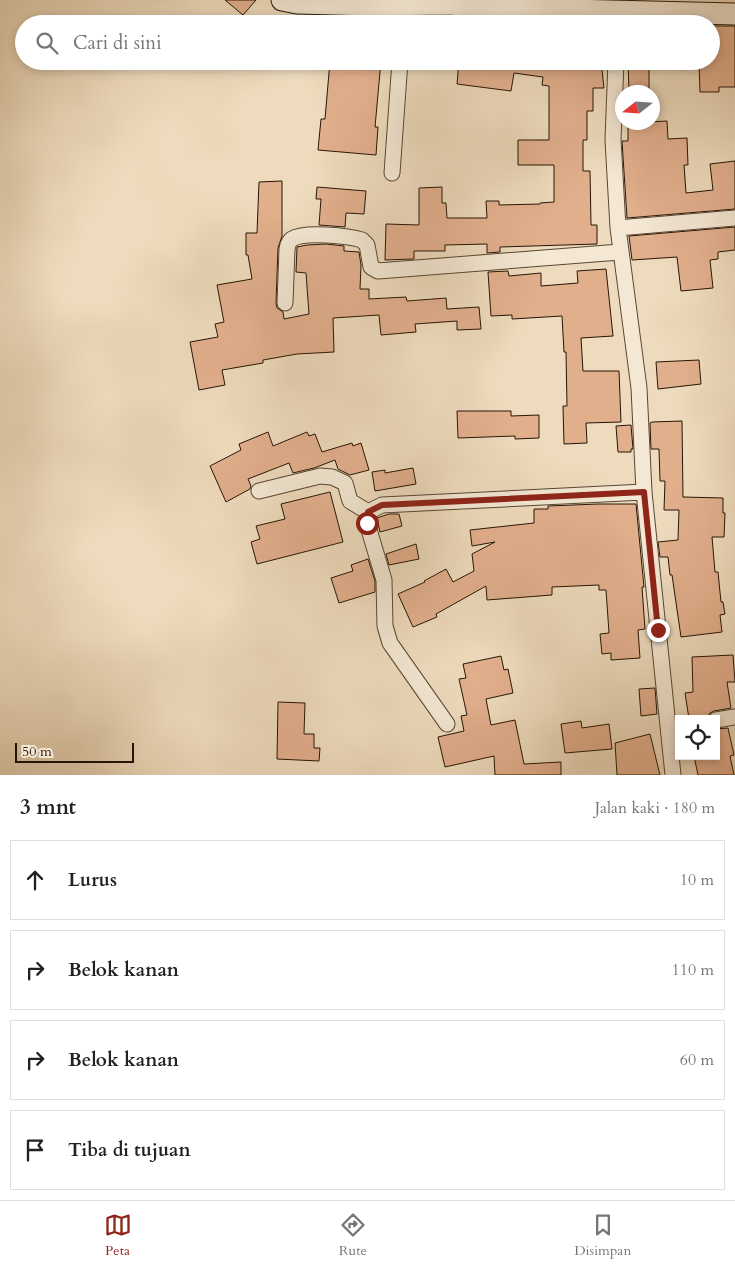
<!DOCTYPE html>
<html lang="id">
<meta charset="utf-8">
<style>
body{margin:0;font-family:Cardo,serif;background:#f2f2f2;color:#222}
.controls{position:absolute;right:15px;bottom:15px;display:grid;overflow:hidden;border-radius:0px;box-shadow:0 2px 8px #0003}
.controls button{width:45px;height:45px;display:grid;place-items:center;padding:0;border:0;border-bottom:1px solid #e0e0e0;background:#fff;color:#222;font:25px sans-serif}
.compass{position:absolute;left:615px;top:85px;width:45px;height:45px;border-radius:50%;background:#fff;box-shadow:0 2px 8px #0003;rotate:253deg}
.scale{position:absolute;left:15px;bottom:12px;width:119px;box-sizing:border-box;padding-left:5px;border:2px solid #261505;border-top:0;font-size:14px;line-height:18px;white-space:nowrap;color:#261505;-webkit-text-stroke:4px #f4e8d4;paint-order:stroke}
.stop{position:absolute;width:15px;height:15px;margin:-11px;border:4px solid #8f2418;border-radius:50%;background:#fff}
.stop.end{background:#8f2418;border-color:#fff;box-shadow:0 1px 5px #0008}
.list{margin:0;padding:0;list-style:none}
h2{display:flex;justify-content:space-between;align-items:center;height:65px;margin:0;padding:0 20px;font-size:21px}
h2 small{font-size:16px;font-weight:400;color:#767676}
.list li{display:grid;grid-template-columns:32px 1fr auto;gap:15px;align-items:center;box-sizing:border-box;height:80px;margin:0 10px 10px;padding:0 10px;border:1px solid #e0e0e0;border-radius:0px}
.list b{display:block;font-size:19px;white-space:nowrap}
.list em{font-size:16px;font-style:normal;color:#767676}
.icon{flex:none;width:28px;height:28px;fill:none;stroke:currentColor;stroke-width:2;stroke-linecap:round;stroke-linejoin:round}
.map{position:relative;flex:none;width:735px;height:775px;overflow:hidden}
.search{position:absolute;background:#fff;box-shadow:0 2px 8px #0003;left:15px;right:15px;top:15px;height:55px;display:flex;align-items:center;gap:12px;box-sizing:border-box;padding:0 18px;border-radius:28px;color:#767676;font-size:19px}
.sheet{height:425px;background:#fff}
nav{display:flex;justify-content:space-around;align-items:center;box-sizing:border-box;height:70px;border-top:1px solid #e0e0e0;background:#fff;font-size:14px;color:#767676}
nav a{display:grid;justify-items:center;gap:2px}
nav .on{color:#8f2418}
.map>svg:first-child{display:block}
.building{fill:#e2af8d;stroke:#261505}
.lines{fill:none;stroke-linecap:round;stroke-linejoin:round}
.street-casing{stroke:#584633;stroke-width:17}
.secondary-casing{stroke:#261505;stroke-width:23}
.street{stroke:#f4e8d4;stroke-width:15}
.secondary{stroke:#f4e8d4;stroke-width:21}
.route{stroke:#8f2418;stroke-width:6}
</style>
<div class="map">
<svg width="735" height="775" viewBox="0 0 735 775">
<rect width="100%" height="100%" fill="#eedbbd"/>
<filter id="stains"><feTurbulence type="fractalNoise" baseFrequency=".004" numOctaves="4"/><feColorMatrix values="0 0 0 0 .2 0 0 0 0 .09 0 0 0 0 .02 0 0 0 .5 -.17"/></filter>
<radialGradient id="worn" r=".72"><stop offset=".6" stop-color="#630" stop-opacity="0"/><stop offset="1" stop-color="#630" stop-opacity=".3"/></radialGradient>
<path class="building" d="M225 0H256L243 15Z
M711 26H735V87H719V92H700L699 61H711Z
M330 61H381L375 127H378L376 155 318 150 321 119H325Z
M459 61H601L604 88H593V111H587V140H583V171H590L591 225H597V244L500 247V252L487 253V244L445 245V251H414V259L385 260 386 224 419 225V188L442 187V203H446L447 218H487L486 201H499V205L540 204V203L554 202V165H518V140H549V86L542 85 543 77 514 73 511 91 457 84Z
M628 61H649V92H629Z
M667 121 668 139 687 138 688 165H684L686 193 713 190 710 164 735 161V209L627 218 622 141H628V123Z
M282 181V236L278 248 276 303 277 308 283 312 284 319 309 314 306 273 296 272 297 247 307 245 326 244 344 246V251L359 252 361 265 360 289H369V299L406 297 407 301 446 298 447 309 479 307 481 329 457 330V321L415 324 416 332 381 335 379 315 333 318 334 352 297 354 263 360V363L222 370 225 385 199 390 190 342 218 337 215 324 224 322 217 285 252 279 248 255H246V233H257L259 182Z
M317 187 366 191 364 214 346 213 345 227 319 225 321 199H316Z
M735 227V250L718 252V259L710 260 713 288 681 291 677 257 632 260 629 236Z
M606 269 613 336 581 338 583 371H619L621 422 586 423 587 443 564 444 563 406H567L566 352H564L562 316 512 319V315L491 316 488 272 508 271 509 276 541 273V286L578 283 577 271Z
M699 360 701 384 658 389 656 362Z
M457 411H511V416L539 415V438L515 439V436L458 438Z
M682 421 683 497 723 498V513H725L724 537H712L715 572H718L721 602H723L725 614 720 615 722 632 681 637 672 575H670L668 557H660L658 542 678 540 679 510H664L665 481H660L659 449H651L650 423 652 422Z
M631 425 633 449H631V452H618L616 426Z
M268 432 273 446 307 432 309 436 315 434 322 452 352 443 353 446 361 443 369 470 350 475 338 469 335 460 314 468 293 473 289 463 248 479 251 486 250 489 226 502 210 466 241 450 239 444Z
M413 468 416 484 375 491 372 472 385 470V473Z
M330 492 343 542 257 564 251 542 260 539 256 526 285 519 281 504Z
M598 504H636L644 587H642L645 629 638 630 640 658 611 660V653L602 654 600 634 609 633 606 590H599V585L552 587V595L487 600 486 586 436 614 437 617 413 627 398 594 425 582 424 581 446 569 453 582 474 571 472 554 495 542 472 546 470 530 534 523V509H548V506Z
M389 514H399L402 526 380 532 377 518Z
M416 544 419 559 389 565 386 554Z
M368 559 375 581V592L339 603 331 578 353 571 351 565Z
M733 655 735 682H727L731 708 714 711 710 713 707 718 689 719 685 693 693 692 692 657Z
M501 656 504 670 508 669 513 693 486 699 491 725 515 720 524 764 561 762V775H495L494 756 445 767 438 737 464 731 461 716 467 715 459 679 466 678 463 664Z
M655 688 657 714 641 716 639 689Z
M278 702 305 703 304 734H314V748H320L319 761 277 759Z
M581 721 582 728 609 724 612 749 565 753 561 724Z
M728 728 734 755 730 756 734 775H698L694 756H716V729Z
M650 734 660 775H617L615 743Z"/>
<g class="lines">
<defs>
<path id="street" d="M403 24 404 5
M616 61 613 140 618 228 639 388 644 492 673 775
M392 173 400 61
M618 228 735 218
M285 303 287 249C288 245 288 242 292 239 304 231 349 236 362 240L367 245 371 267 378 271 620 252
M259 491 320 476 332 477 345 483 350 501 368 512 382 505 644 492
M368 512 367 523 384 580 385 626 390 643 447 724
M716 720 735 717"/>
<path id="secondary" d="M282 0 297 3 372 5 448 4 527 9 735 14"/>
</defs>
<use href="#street" class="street-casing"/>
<use href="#secondary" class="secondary-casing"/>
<use href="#street" class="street"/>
<use href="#secondary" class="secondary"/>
</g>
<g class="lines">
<path class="route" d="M367 523 368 512 382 505 644 492 658 630"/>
</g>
<rect width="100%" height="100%" filter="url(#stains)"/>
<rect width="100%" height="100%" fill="url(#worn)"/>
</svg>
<div class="controls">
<button><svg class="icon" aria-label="locate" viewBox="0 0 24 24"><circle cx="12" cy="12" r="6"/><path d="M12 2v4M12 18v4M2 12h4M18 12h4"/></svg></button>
</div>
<svg class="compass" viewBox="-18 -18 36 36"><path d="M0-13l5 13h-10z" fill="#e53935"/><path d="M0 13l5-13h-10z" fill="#767676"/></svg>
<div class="scale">50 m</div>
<div class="stop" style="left:367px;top:523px"></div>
<div class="stop end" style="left:658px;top:630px"></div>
<div class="search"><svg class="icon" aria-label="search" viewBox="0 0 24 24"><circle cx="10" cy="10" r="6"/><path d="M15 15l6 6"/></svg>Cari di sini</div>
</div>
<section class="sheet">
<h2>3 mnt<small>Jalan kaki · 180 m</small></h2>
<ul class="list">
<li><svg class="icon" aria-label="ahead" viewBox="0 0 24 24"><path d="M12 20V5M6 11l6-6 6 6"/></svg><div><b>Lurus</b></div><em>10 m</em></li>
<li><svg class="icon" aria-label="right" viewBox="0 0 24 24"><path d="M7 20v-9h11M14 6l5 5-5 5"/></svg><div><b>Belok kanan</b></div><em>110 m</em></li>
<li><svg class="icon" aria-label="right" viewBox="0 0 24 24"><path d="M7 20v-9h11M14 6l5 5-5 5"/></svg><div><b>Belok kanan</b></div><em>60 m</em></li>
<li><svg class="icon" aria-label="arrive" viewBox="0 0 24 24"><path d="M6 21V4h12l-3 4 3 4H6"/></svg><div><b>Tiba di tujuan</b></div></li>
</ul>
</section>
<nav>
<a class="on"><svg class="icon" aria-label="map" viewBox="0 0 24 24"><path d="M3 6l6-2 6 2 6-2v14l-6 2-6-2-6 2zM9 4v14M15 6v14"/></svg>Peta</a>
<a><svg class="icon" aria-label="directions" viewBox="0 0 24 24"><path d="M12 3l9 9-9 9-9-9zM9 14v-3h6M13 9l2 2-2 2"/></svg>Rute</a>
<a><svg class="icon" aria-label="saved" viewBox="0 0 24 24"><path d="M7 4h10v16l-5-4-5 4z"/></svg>Disimpan</a>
</nav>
